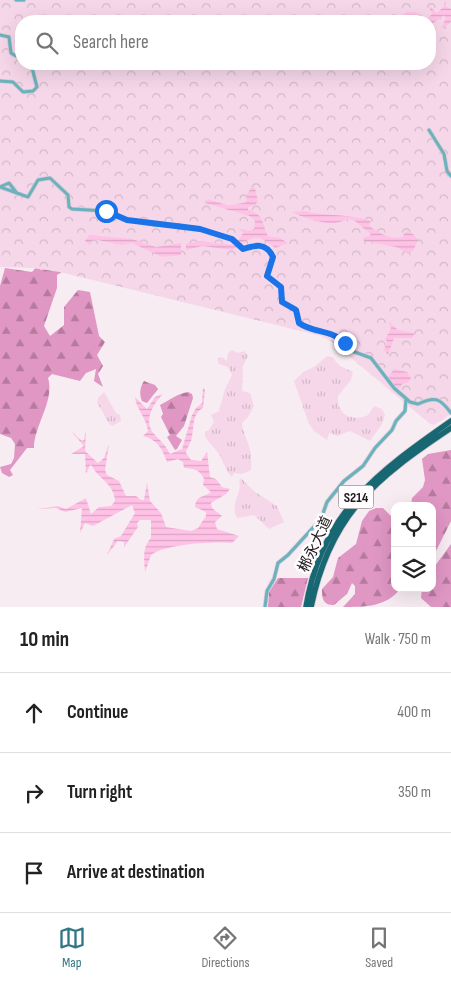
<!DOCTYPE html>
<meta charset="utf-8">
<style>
body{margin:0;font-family:"Sofia Sans Condensed","Noto Sans SC",sans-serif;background:#f6f6f6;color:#222}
.controls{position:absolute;right:15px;bottom:15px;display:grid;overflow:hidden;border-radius:10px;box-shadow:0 5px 20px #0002}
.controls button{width:45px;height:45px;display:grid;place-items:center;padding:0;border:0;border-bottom:1px solid #e0e0e0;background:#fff;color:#222;font:25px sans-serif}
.stop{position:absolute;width:15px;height:15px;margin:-11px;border:4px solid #1a73e8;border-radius:50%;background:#fff}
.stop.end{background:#1a73e8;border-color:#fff;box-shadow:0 1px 5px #0008}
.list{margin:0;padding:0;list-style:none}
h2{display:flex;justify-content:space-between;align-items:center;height:65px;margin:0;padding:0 20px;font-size:21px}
h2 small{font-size:16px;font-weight:400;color:#767676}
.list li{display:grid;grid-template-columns:32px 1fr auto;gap:15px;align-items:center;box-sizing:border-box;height:80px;padding:0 20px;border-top:1px solid #e0e0e0}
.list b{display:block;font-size:19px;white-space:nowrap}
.list em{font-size:16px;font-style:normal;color:#767676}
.icon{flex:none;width:28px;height:28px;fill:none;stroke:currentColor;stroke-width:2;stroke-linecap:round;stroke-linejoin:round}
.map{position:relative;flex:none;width:451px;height:607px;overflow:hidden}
.search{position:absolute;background:#fff;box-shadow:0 5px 20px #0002;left:15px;right:15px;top:15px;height:55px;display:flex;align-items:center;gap:12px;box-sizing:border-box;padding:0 18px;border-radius:20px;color:#767676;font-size:19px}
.sheet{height:305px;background:#fff}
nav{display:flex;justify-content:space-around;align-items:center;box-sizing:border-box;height:70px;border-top:1px solid #e0e0e0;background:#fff;font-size:14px;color:#767676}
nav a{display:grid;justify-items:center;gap:2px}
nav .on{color:#307783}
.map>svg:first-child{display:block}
.grass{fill:url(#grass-tufts)}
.forest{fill:url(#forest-firs)}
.park{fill:url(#park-crowns);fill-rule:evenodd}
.water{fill:url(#water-rules)}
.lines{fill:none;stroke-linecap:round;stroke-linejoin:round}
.minor-casing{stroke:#d4cad0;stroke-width:4.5}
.trunk-casing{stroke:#d4cad0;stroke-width:7}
.minor{stroke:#6bb2bf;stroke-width:3}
.trunk{stroke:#186874;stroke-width:5.5}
.route{stroke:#1a73e8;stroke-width:6}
.labels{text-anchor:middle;stroke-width:5;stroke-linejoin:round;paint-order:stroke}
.shield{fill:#fefcfd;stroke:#605d5f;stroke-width:1}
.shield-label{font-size:14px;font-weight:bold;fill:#1d191b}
.street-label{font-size:15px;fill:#1d191b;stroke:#fefcfd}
</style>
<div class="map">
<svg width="451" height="607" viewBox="0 0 451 607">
<defs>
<pattern id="grass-tufts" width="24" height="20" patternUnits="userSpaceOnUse" patternTransform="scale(1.25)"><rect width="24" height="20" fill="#f6d7e9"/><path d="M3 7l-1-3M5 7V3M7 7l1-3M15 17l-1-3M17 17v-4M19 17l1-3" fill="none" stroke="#d2b8c7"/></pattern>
<pattern id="forest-firs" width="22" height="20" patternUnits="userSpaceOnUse" patternTransform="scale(1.25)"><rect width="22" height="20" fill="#e097c4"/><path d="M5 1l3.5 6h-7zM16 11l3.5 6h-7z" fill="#b57a9e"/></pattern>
<pattern id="park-crowns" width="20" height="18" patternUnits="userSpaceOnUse" patternTransform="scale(1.25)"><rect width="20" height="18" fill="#f6d7e9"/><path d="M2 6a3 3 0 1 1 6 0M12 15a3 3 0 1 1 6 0" fill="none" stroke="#d2b8c7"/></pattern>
<pattern id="water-rules" width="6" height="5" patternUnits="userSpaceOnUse" patternTransform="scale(1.25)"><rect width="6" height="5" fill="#ffc2e6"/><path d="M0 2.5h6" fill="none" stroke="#daa6c5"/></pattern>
</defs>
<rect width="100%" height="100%" fill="#f7ecf2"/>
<path class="grass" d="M232 350 238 353 244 351 248 356 243 366 242 391 250 393 254 406 248 417 242 423C243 434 248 440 250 450 252 457 251 463 251 470L242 474 234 473 232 477 228 473 219 454 205 437V431H208L214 422 211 415 219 411 225 389 232 375 228 367 219 364 217 359 222 357 227 361 228 353Z
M327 356 332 357 340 366 353 372 351 380 338 396C336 415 353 422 368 415L374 406 382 409 385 415 382 424 370 441 350 431 337 436 329 433 327 440 314 431 309 424 294 381 303 372 314 367Z
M104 392 116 413 120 415 121 421 112 426C105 421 104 411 97 404L98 398Z
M241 478 255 492 277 506 284 522 269 529 254 515 237 518C229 503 243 494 239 480Z"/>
<path class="forest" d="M37 266 41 270 47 266 62 272 57 275V288L44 326 50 336 64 325V307L78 290 90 292 99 336 105 342 97 355 103 366 98 374 103 387 94 381 96 369 86 373 80 381 52 374 48 378C55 401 34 425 34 448H27L10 470 13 475 9 477 2 473 0 467 11 464 14 458 15 444 11 438 0 434V286L5 268 32 272Z
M144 381 155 385 158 389 147 403 142 401C139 394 140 387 144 381Z
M188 392 192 394 193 398 184 426 176 436 182 440 177 449 175 450 167 437 170 435 161 417 163 414 160 405C170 400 176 394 188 392Z
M451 450V521L432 559V506H411L412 498 423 487 425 480 422 459 428 454Z
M376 508H383L395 520V588H401C387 607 365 607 343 607L355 594V586L352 583 347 594 334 605C323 605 322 599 322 589L333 577 338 558 356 544 362 521 369 511Z
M451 544V607H431L421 598 422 588H432V570Z
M278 578H308L301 607H268L269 592Z"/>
<path class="park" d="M0 0H451V414L434 425 429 423 332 342 321 336 60 272 32 268 0 267ZM21 21H430V64H21Z"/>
<path class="water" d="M445 0 446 6 451 9V22L446 26V29L442 27 446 18 444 15 431 25 430 21H421L413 16 408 18 406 21H389L392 16 399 18 407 12H415L427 19 432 14 428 5 437 13 444 6Z
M252 187 255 188 258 201 255 205 248 207V210C265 214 261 223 268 236L280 238 288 243 275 248C254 231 252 238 232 250L202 246 186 250V244L200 241 235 245 243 233 239 229 254 231 255 221 250 216 205 203 207 199 230 206 246 202 247 194Z
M304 211C327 217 349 213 371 221L369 226C380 233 389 240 402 237L406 231 413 234 418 240 413 251 408 253 396 247 364 241 363 238 371 235C368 230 366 231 363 228 346 211 348 224 329 223 316 222 303 217 291 212Z
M89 235 132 239 156 247 181 243V255L162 257 132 243 122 245 93 239 89 245 85 241Z
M389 322 398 330 415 333 412 338H394L388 355 384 350 387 342 385 339 391 329Z
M394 369 407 372 411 378 409 382 402 384 400 388 396 387 388 377Z
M203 387 205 390 203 408C192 414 194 427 192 437 191 443 187 447 186 453L191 460 201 461 207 452 210 477 216 479 222 487 230 489 226 494 211 503 212 508 222 516 215 522 217 529 239 536 232 543C213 541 165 544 151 555L145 572C144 560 142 547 151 538V520H140L137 523 138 527 124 547V542L118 541 107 555 114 539 121 536 135 513 132 505 93 526 85 523 80 533 82 508 65 512 56 508 37 509 58 506 66 509 86 498 91 514 99 507 111 506 115 501C114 483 98 479 92 466L90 465 86 474 85 454H71L84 446 71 431 82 441 84 440 86 429 85 451 98 463 104 458 109 444 105 470 107 475 119 481 126 496H136L141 500H144L147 483 150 501 161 513 166 527 191 531 198 528 206 516V512L195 507C196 495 203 498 211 492L203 485 204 479C199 469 195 469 184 468L183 462 178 459 167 462C162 449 158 440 143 436L148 431C146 417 136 409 135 397L147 409 155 397 163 394C152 405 142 423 156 436 162 442 166 446 170 454L182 449 192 415 196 408 202 403Z"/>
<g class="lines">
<defs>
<path id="minor" d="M16 0H24
M0 35 9 37 11 53 21 59
M0 81 13 82 23 92 33 91 37 87 31 64
M429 130 444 154 447 171 451 176
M0 187 28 197 38 180 50 178 68 195 69 207 72 209 106 211 127 220 155 225H178L201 229 233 239 243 249C255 245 266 242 273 257L267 276 281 287 282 302 295 308 300 324 337 337 352 351 371 358 394 388 410 402 418 404C435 396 440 398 451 413
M0 187 9 183 16 192
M265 607 267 591 274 579 278 563 288 555 321 519 327 502 344 481 363 466 375 448 392 430 396 421 405 411 406 399"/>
<path id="trunk" d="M306 607C321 513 378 472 451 421
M311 607C330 514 376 478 451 428"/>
</defs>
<use href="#minor" class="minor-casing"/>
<use href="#trunk" class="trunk-casing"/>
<use href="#minor" class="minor"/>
<use href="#trunk" class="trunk"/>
</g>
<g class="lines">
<path class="route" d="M106 211 127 220 200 229 232 239 243 249C255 245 266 242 273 257L267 276 281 287 282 302 296 310 299 323C313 333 333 330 345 343"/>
</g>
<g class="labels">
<rect class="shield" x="338.5" y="485.5" width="35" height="23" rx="4"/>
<g class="shield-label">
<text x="356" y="502">S214</text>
</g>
<g class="street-label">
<text transform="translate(315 544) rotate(-65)" y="5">郴永大道</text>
</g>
</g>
</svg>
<div class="controls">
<button><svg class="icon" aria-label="locate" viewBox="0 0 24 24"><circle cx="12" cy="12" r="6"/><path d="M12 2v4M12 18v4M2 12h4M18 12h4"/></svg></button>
<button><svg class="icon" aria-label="layers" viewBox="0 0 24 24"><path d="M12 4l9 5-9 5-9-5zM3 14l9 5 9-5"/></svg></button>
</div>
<div class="stop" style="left:106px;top:211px"></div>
<div class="stop end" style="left:345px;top:343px"></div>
<div class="search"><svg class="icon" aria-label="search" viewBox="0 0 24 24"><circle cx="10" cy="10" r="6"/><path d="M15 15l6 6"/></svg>Search here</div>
</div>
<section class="sheet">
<h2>10 min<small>Walk · 750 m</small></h2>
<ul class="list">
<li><svg class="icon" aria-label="ahead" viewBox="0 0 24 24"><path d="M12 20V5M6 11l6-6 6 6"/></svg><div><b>Continue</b></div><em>400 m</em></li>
<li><svg class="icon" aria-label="right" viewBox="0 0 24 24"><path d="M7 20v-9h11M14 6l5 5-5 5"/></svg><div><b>Turn right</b></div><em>350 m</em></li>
<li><svg class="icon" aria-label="arrive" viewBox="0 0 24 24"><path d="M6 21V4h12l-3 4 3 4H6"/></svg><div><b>Arrive at destination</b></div></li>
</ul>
</section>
<nav>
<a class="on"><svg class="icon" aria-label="map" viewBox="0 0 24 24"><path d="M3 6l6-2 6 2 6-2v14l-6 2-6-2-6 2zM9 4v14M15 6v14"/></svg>Map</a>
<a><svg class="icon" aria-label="directions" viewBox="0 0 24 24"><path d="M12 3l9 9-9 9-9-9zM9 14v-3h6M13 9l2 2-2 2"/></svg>Directions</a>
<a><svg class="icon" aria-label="saved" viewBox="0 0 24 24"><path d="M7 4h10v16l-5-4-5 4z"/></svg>Saved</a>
</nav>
